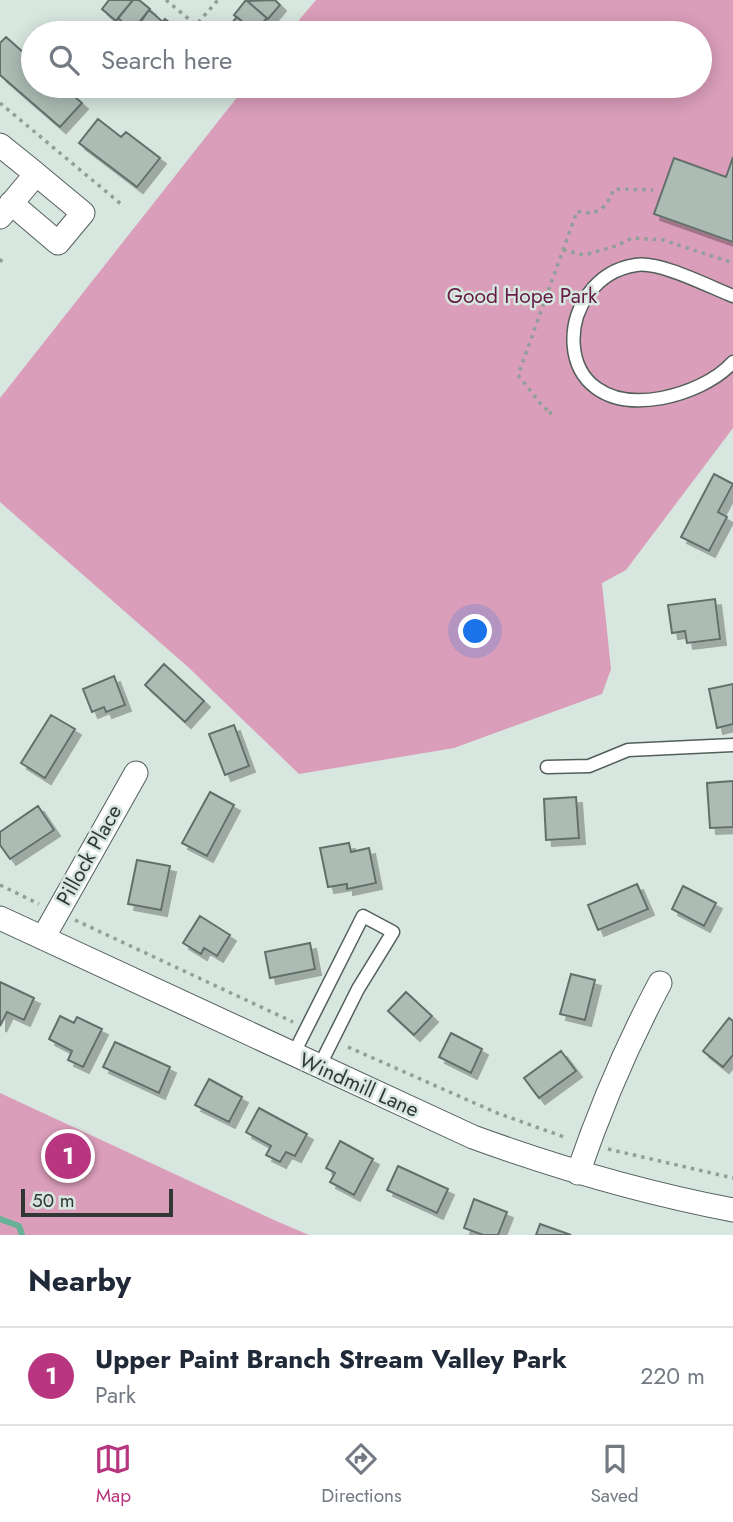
<!DOCTYPE html>
<style>
body{margin:0;font-family:Jost,sans-serif;background:#f2f2f3;color:#1f2937}
.scale{position:absolute;left:21px;bottom:18px;width:152px;box-sizing:border-box;padding-left:7px;border:4px solid #313734;border-top:0;font-size:19px;line-height:24px;white-space:nowrap;color:#313734;-webkit-text-stroke:5px #d7e6df;paint-order:stroke}
.you{position:absolute;left:476px;top:632px;width:24px;height:24px;margin:-18px;border:5px solid #fff;border-radius:50%;background:#1a73e8;box-shadow:0 0 0 10px #1a73e833}
.badge{display:grid;place-items:center;width:46px;height:46px;border-radius:50%;background:#b7367f;color:#fff;font-size:23px;font-weight:700}
.pin{position:absolute;translate:-50% -50%;border:4px solid #fff;box-shadow:0 2px 7px #0006}
.list{margin:0;padding:0;list-style:none}
h2{display:flex;justify-content:space-between;align-items:center;height:91px;margin:0;padding:0 28px;font-size:30px}
h2 small{font-size:23px;font-weight:400;color:#747a83}
.list li{display:grid;grid-template-columns:46px 1fr auto;gap:21px;align-items:center;box-sizing:border-box;height:98px;padding:0 28px;border-top:2px solid #e0e1e3}
.list b{display:block;font-size:26px;white-space:nowrap}
.list p{margin:0;font-size:23px;white-space:nowrap;color:#747a83}
.list em{font-size:23px;font-style:normal;color:#747a83}
.icon{flex:none;width:38px;height:38px;fill:none;stroke:currentColor;stroke-width:2;stroke-linecap:round;stroke-linejoin:round}
.map{position:relative;flex:none;width:733px;height:1235px;overflow:hidden}
.search{position:absolute;background:#fff;box-shadow:0 4px 18px #0003;left:21px;right:21px;top:21px;height:77px;display:flex;align-items:center;gap:18px;box-sizing:border-box;padding:0 24px;border-radius:38px;color:#747a83;font-size:26px}
.sheet{height:189px;background:#fff}
nav{display:flex;justify-content:space-around;align-items:center;box-sizing:border-box;height:98px;border-top:2px solid #e0e1e3;background:#fff;font-size:19px;color:#747a83}
nav a{display:grid;justify-items:center;gap:4px}
nav .on{color:#b7367f}
.map>svg:first-child{display:block}
.green{fill:#db9eba}
.lines{fill:none;stroke-linecap:round;stroke-linejoin:round}
.stream{stroke:#67b196;stroke-width:6}
.building{fill:#acbbb4;stroke:#63706b;stroke-width:2;filter:url(#shadow)}
.lane-casing{stroke:#535f5a;stroke-width:15}
.street-casing{stroke:#535f5a;stroke-width:25}
.path{stroke:#929e98;stroke-width:3.5;stroke-dasharray:3.5 5;stroke-linecap:butt}
.lane{stroke:#fff;stroke-width:12}
.street{stroke:#fff;stroke-width:23}
.labels{text-anchor:middle;stroke-width:5;stroke-linejoin:round;paint-order:stroke}
.park-label{font-size:21px;fill:#651c45;stroke:#d7e6df}
.street-label{font-size:21px;fill:#313734;stroke:#d7e6df}
</style>
<div class="map">
<svg width="733" height="1235" viewBox="0 0 733 1235">
<defs>
<filter id="shadow"><feDropShadow dx="6" dy="6" stdDeviation="0" flood-color="#0004"/></filter>
</defs>
<rect width="100%" height="100%" fill="#d7e6df"/>
<path class="green" d="M316 0H733V428L626 570 602 583 611 669 602 694 454 748 299 774 188 667 0 502V398L246 86H700V33H288Z
M0 1093 274 1220 309 1235H0Z"/>
<g class="lines">
<path class="stream" d="M0 1219 19 1226 22 1235"/>
</g>
<path class="building" d="M109 0H133L116 21 102 9Z
M133 0H139L150 9 132 31 118 18Z
M246 0 267 18 255 32 234 15Z
M275 0 280 5 268 19 247 1Z
M149 10 163 22 154 33H133Z
M237 17 255 32 256 33 225 31Z
M165 19 181 31 179 33H154Z
M6 37 33 61V86H62L82 103 60 127 0 75V43Z
M98 119 121 137 126 132 160 158 137 187 79 143Z
M733 157V242L654 214 674 158 726 177Z
M714 474 733 484 718 512 727 517 709 551 681 537Z
M715 599 720 639 687 643 685 631 672 633 668 605Z
M164 664 204 701 185 722 145 685Z
M114 676 125 705 106 712 104 707 92 712 83 689Z
M733 684V724L717 728 709 689Z
M51 715 75 729 45 778 21 763Z
M234 725 249 766 225 775 209 734Z
M733 781V827L710 828 707 783Z
M210 792 234 805 207 856 182 843Z
M576 797 579 838 546 840 544 799Z
M38 806 54 830 10 859 0 845V832Z
M349 843 351 852 369 848 376 883 347 889V884L328 887 320 848Z
M137 860 170 866 161 910 128 904Z
M637 884 648 909 598 930 588 905Z
M683 886 716 903 704 926 672 909Z
M200 916 230 935 217 956 204 948 201 954 183 943Z
M310 943 315 969 270 978 265 952Z
M571 974 595 980 585 1020 560 1014Z
M0 982 34 998 24 1020 7 1012 0 1026Z
M406 992 432 1016 414 1035 388 1011Z
M60 1016 74 1023 77 1017 102 1029 83 1067 68 1060 72 1051 49 1039Z
M729 1018 733 1021V1055L723 1067 703 1051Z
M451 1033 482 1049 471 1073 439 1057Z
M115 1042 170 1067 159 1093 103 1067Z
M561 1051 576 1071 539 1098 524 1078Z
M209 1079 242 1097 229 1122 195 1105Z
M259 1108 307 1134 295 1156 286 1152 280 1162 266 1155 271 1146 246 1132Z
M340 1141 373 1159 354 1195 330 1182 335 1173 326 1168Z
M398 1166 448 1189 437 1213 387 1190Z
M474 1199 507 1212 498 1235H483L464 1228Z
M540 1224 571 1235H536Z"/>
<g class="lines">
<defs>
<path id="lane" d="M733 296C710 287 660 261 636 265 553 277 544 420 662 398 687 393 716 381 733 362
M547 767 589 766 628 750 733 745
M293 1055 363 916 393 932 358 989 319 1067"/>
<path id="street" d="M0 145 36 174 0 217
M11 203 58 243 83 213 36 174
M0 918 473 1137C558 1168 644 1193 733 1210
M43 938 136 773
M578 1173C601 1106 627 1045 660 983"/>
</defs>
<use href="#lane" class="lane-casing"/>
<use href="#street" class="street-casing"/>
<path class="path" d="M166 0 196 25 218 0
M0 103 121 204
M563 250 584 255 616 246 632 238 663 240 733 263
M0 262 2 259
M549 414 552 412 544 408 518 375 577 211C598 217 606 208 614 189L653 190
M0 885 39 904
M75 920 293 1022
M348 1047 497 1113 567 1138
M608 1149 733 1178"/>
<use href="#lane" class="lane"/>
<use href="#street" class="street"/>
</g>
<g class="labels">
<g class="park-label">
<text x="522" y="303">Good Hope Park</text>
</g>
<g class="street-label">
<text transform="translate(89 855) rotate(-61)" y="7">Pillock Place</text>
<text transform="translate(359 1085) rotate(24)" y="7">Windmill Lane</text>
</g>
</g>
</svg>
<div class="scale">50 m</div>
<div class="you"></div>
<div class="pin badge" style="left:68px;top:1156px">1</div>
<div class="search"><svg class="icon" aria-label="search" viewBox="0 0 24 24"><circle cx="10" cy="10" r="6"/><path d="M15 15l6 6"/></svg>Search here</div>
</div>
<section class="sheet">
<h2>Nearby<small></small></h2>
<ul class="list">
<li><span class="badge">1</span><div><b>Upper Paint Branch Stream Valley Park</b><p>Park</p></div><em>220 m</em></li>
</ul>
</section>
<nav>
<a class="on"><svg class="icon" aria-label="map" viewBox="0 0 24 24"><path d="M3 6l6-2 6 2 6-2v14l-6 2-6-2-6 2zM9 4v14M15 6v14"/></svg>Map</a>
<a><svg class="icon" aria-label="directions" viewBox="0 0 24 24"><path d="M12 3l9 9-9 9-9-9zM9 14v-3h6M13 9l2 2-2 2"/></svg>Directions</a>
<a><svg class="icon" aria-label="saved" viewBox="0 0 24 24"><path d="M7 4h10v16l-5-4-5 4z"/></svg>Saved</a>
</nav>
